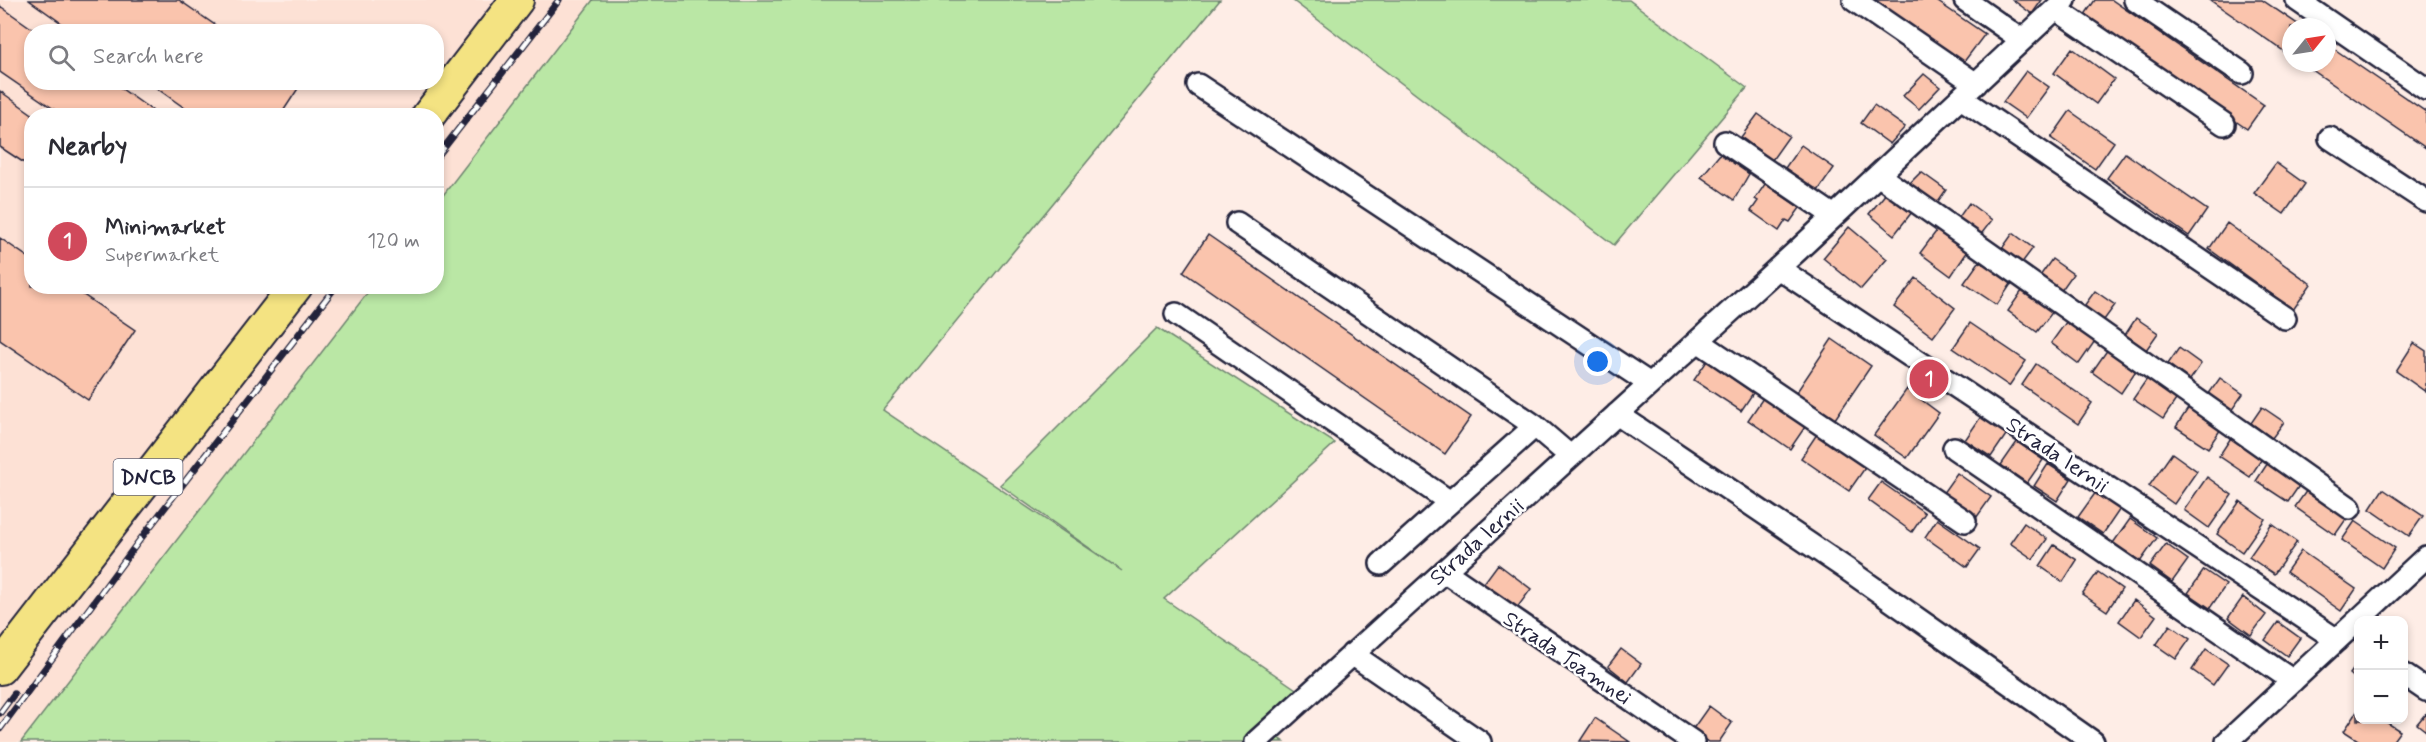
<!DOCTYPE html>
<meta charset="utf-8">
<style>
body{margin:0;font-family:Mynerve,sans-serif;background:#f7f7f7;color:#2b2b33}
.controls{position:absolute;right:18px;bottom:18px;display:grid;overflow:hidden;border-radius:12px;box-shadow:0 3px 9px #0003}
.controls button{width:54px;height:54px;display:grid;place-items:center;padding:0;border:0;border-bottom:2px solid #e1e1e2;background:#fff;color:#2b2b33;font:30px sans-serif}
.compass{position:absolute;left:2282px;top:18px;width:54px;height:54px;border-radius:50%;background:#fff;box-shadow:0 3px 9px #0003;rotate:60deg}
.you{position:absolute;left:1598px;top:362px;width:21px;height:21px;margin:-15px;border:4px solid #fff;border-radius:50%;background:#1a73e8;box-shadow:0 0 0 9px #1a73e833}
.badge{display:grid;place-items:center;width:39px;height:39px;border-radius:50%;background:#d1495b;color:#fff;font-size:20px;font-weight:700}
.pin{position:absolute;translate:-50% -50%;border:3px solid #fff;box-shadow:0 2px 6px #0006}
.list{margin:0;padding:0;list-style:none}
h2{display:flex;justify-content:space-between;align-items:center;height:78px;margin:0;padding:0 24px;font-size:26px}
h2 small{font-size:20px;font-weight:400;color:#7c7c81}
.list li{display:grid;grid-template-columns:39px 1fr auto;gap:18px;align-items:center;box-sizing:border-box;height:108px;padding:0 24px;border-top:2px solid #e1e1e2}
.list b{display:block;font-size:22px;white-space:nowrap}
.list p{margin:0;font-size:20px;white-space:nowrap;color:#7c7c81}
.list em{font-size:20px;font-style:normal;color:#7c7c81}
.icon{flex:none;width:33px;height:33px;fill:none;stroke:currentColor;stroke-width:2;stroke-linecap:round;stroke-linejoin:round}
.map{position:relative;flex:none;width:2426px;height:742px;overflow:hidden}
.search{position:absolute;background:#fff;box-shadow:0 3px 9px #0003;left:24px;top:24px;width:420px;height:66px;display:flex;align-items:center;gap:15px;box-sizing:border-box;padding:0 21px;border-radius:24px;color:#7c7c81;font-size:22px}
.panel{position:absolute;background:#fff;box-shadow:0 3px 9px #0003;left:24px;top:108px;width:420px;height:186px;border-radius:24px}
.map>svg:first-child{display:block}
.built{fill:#fde1d5;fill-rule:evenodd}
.green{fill:#bae7a5;stroke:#6e8470;stroke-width:1.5}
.building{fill:#fac4ad;stroke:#22223b;stroke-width:1.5}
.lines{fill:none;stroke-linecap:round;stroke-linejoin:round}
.minor-casing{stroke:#22223b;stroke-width:26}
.primary-casing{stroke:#22223b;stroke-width:36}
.minor{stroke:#fff;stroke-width:21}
.primary{stroke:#f4e382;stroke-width:32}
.rail-casing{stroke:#22223b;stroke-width:7}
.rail{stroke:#fff;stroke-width:4.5;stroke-dasharray:14;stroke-linecap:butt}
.labels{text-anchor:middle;stroke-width:5;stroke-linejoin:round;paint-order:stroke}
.shield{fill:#fff;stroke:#646476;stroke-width:1.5}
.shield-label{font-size:21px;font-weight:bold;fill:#22223b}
.street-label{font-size:22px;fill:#22223b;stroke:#fff}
</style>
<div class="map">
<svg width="2426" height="742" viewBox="0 0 2426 742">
<rect width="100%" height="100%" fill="#feede6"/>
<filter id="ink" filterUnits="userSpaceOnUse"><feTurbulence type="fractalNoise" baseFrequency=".0167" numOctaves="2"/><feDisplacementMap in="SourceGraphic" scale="12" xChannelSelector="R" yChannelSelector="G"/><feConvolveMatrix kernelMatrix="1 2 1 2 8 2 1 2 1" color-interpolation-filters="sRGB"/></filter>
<g filter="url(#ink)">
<path class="built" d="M0 0H593L437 203 436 116H32V286L372 287 21 742H0ZM32 32H436V82H32Z"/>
<path class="green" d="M593 0H1220L883 410 1122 571 1000 485 1157 328 1335 443 1164 599 1299 691 1259 725 1284 742H21L372 287 436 286 437 203Z
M1292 0H1629L1747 88 1614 245Z"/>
<path class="building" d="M29 0H179L225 32H74Z
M1871 0H1935L1985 34 1963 63Z
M2013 0H2042L2032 14Z
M2095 0H2112L2264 105 2247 129 2084 16Z
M2210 0H2262L2302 27H2291V56Z
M0 6 37 32H32V82H112L160 116H64L0 72Z
M2327 44 2426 112V148L2302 63H2327Z
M2072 48 2114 79 2096 104 2054 73Z
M2026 71 2049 87 2026 118 2003 102Z
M1924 74 1940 87 1919 109 1903 96Z
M148 82H298L301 84 280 116H196Z
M0 91 35 116H32V168L0 147Z
M1874 105 1905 127 1890 144 1861 123Z
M2070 111 2114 142 2095 169 2051 138Z
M1758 114 1789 136 1772 160 1741 137Z
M1801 145 1834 168 1818 191 1785 168Z
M2125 153 2207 210 2189 236 2107 178Z
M1720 154 1749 174 1734 200 1701 177Z
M2276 163 2305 184 2284 214 2254 193Z
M1921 172 1946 190 1934 207 1906 187Z
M1765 184 1800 208 1790 222 1786 220 1779 231 1751 211 1758 201 1755 199Z
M1887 192 1912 212 1894 235 1869 214Z
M1969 203 1992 220 1979 237 1957 220Z
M2227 223 2311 284 2293 310 2209 249Z
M1849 227 1887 259 1861 289 1823 258Z
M1938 229 1968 251 1951 276 1920 253Z
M2013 233 2033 248 2021 264 2001 250Z
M1208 235 1471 417 1445 454 1183 272Z
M0 238 32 260V286H70L135 330 88 400 0 340Z
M1981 259 2013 281 1997 305 1964 283Z
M2052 259 2073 274 2061 291 2040 276Z
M1916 278 1955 308 1933 337 1894 307Z
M2024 288 2054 310 2037 332 2008 311Z
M2095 291 2115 305 2104 320 2084 306Z
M2069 318 2097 338 2079 364 2051 343Z
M2136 318 2158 333 2146 350 2125 335Z
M1970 323 2026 361 2009 386 1953 348Z
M1832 339 1871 366 1835 419 1796 393Z
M2414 343 2426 351V392L2396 371Z
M2179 348 2201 364 2190 380 2168 364Z
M2108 349 2137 369 2121 393 2092 372Z
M1707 361 1753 393 1741 411 1694 380Z
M2036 364 2092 403 2078 424 2022 385Z
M2149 376 2178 397 2163 419 2133 399Z
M2220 378 2243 394 2231 411 2208 395Z
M1907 389 1939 413 1907 458 1874 435Z
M1763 398 1805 427 1790 449 1748 420Z
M2191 404 2223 426 2208 448 2176 427Z
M2262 407 2284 422 2272 438 2251 423Z
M1982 415 2008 432 1991 457 1965 440Z
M2234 433 2265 454 2250 477 2219 456Z
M1817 434 1865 468 1849 491 1801 458Z
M2017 442 2043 460 2027 483 2001 465Z
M2172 453 2197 471 2174 504 2149 486Z
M2271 458 2303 480 2288 502 2256 481Z
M2048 464 2071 479 2057 501 2034 486Z
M1957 473 1991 497 1974 521 1940 497Z
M2207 477 2232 495 2209 528 2184 510Z
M1881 482 1925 513 1912 532 1868 500Z
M2309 487 2349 515 2335 535 2295 507Z
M2383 489 2423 516 2409 536 2370 509Z
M2096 492 2120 509 2103 534 2078 517Z
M2240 501 2265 519 2242 552 2217 534Z
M1937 519 1980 549 1967 567 1925 537Z
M2130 519 2157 538 2140 562 2113 543Z
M2355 521 2395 548 2382 568 2342 540Z
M2024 523 2047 539 2033 559 2010 543Z
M2272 524 2297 542 2274 574 2249 557Z
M2166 544 2188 560 2172 582 2150 566Z
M2054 545 2077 560 2063 582 2040 566Z
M2301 551 2356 589 2341 611 2286 572Z
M1498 564 1531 589 1514 612 1481 587Z
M2204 570 2226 585 2210 608 2188 593Z
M2098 572 2122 589 2107 611 2082 594Z
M2243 597 2266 615 2251 635 2228 618Z
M2134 600 2156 616 2141 637 2119 621Z
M2278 622 2300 638 2287 656 2265 640Z
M2170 625 2190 639 2176 659 2156 645Z
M1621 649 1641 664 1628 682 1608 666Z
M2206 649 2228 664 2213 685 2192 670Z
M2358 663V681L2350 674Z
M1709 706 1732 723 1719 742H1708L1692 730Z
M2358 710V720H2383L2400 731 2392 742H2361L2344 731Z
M2426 713V731L2417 724Z
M1595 718 1630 742 1580 741Z"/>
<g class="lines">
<defs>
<path id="minor" d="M1854 0 1976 84
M1965 0 2022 40
M2135 0 2242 73
M2297 0 2426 89
M2056 9 2224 124
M1198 85 1650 384
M1961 98 2285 318
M2330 138 2426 201
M1725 142 1834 216
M1878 175 2350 508
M1237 223 1535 426 1570 456
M1778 268 2337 640
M1176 314 1450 502
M1698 341 1965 521
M1617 414 1848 570 2093 742
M1954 448 2293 681
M1381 564 1535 426
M1444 571 1693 742
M1352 654 1480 742
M2404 675 2426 690
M1256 742 1798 250 2065 0
M2227 742 2426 557"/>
<path id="primary" d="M428 116 517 0
M0 668 296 286"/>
</defs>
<use href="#minor" class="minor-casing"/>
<use href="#primary" class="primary-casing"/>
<use href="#minor" class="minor"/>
<use href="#primary" class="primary"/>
<defs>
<path id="rail" d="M436 158 559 0
M0 713 14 694
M0 729 139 541 336 286"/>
</defs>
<use href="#rail" class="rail-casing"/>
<use href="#rail" class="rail"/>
</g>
</g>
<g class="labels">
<rect class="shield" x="113.5" y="459" width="69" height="36" rx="4.5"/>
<g class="shield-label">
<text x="148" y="484">DNCB</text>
</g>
<g class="street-label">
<text transform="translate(2058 454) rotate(34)" y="8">Strada Iernii</text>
<text transform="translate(1476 541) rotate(-42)" y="8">Strada Iernii</text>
<text transform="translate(1568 657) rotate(34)" y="8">Strada Toamnei</text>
</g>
</g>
</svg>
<div class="controls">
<button>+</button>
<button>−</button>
</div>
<svg class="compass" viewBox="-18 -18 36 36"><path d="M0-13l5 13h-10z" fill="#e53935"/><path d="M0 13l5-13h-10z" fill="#7c7c81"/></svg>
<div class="you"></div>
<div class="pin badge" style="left:1929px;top:379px">1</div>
<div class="search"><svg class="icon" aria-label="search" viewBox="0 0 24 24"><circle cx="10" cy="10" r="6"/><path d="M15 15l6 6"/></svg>Search here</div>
<section class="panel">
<h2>Nearby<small></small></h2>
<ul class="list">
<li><span class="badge">1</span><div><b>Minimarket</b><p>Supermarket</p></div><em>120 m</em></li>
</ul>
</section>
</div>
